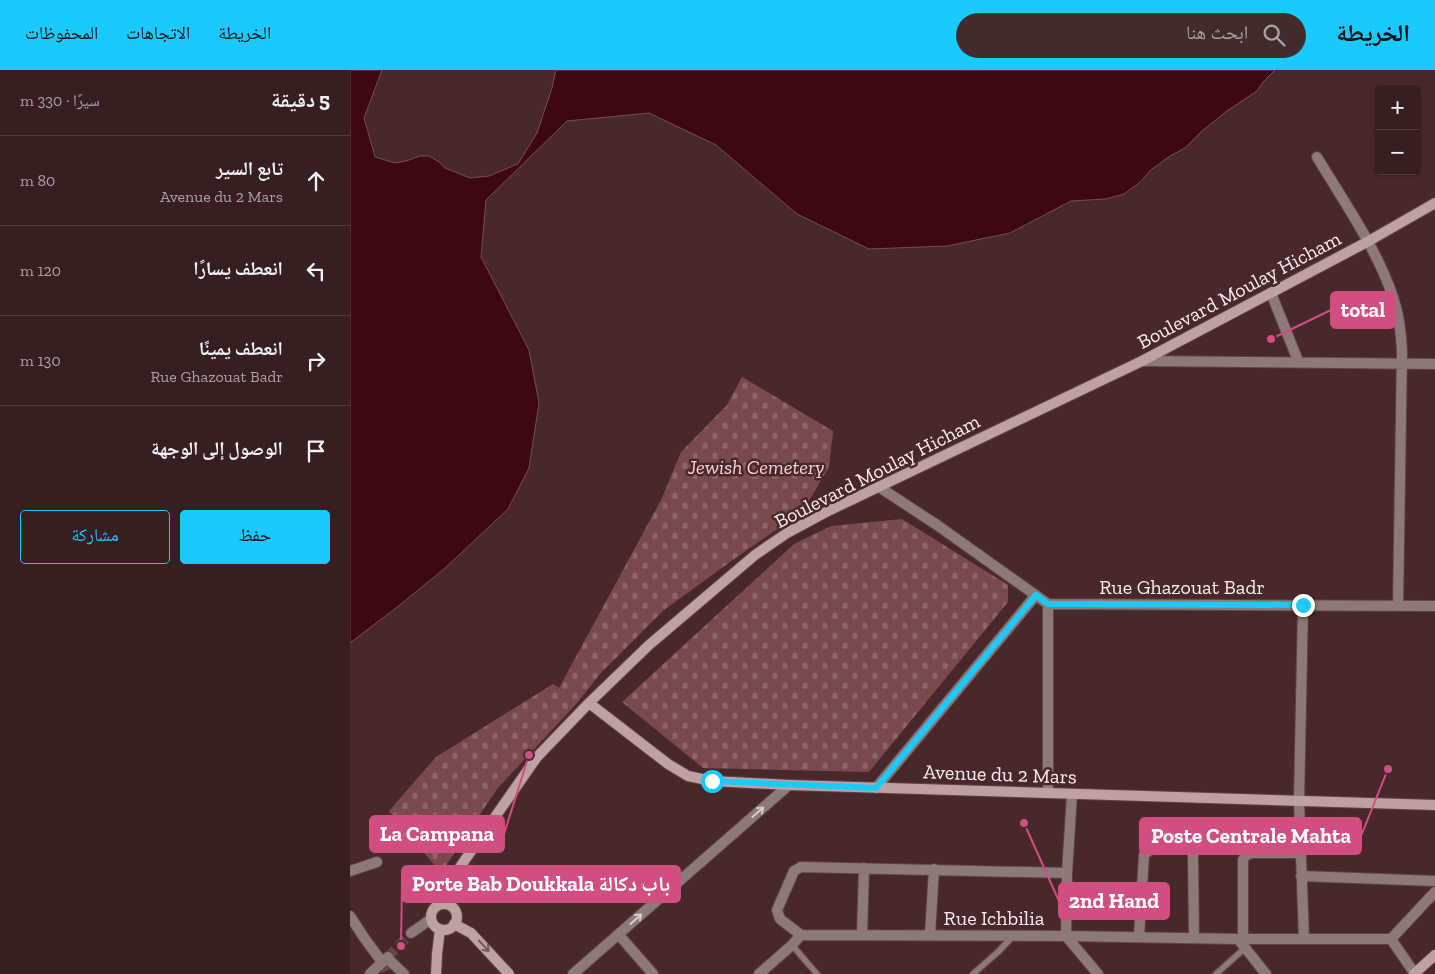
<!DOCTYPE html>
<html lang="ar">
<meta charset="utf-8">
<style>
body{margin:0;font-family:"Zilla Slab","Noto Naskh Arabic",serif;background:#422b2d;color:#f1f3f6;direction:rtl}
.controls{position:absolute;right:15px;top:15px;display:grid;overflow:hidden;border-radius:5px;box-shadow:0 1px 4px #0004}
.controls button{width:45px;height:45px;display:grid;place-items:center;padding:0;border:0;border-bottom:1px solid #513c3e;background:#371e20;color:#f1f3f6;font:25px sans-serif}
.stop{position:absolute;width:15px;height:15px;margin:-11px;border:4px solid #1acafc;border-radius:50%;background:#fff}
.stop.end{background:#1acafc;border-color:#fff;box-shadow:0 1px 5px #0008}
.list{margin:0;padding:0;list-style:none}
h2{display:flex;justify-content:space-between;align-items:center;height:65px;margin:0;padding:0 20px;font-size:21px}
h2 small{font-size:16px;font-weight:400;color:#aaa2a5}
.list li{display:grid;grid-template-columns:32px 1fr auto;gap:15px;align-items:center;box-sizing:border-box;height:90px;padding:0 20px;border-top:1px solid #513c3e}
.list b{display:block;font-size:19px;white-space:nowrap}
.list p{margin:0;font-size:16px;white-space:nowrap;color:#aaa2a5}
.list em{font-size:16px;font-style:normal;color:#aaa2a5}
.actions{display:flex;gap:10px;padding:15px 20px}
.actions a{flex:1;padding:11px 0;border:1px solid #1acafc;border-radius:5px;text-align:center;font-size:18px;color:#1acafc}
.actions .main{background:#1acafc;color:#111}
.icon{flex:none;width:28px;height:28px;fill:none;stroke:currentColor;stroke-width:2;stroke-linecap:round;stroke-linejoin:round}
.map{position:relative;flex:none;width:1085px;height:904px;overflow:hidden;direction:ltr}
header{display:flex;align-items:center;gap:30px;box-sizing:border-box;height:70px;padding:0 25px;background:#1acafc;color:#111}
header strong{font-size:24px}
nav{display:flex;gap:28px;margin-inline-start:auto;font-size:18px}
.search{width:350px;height:45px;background:#422b2d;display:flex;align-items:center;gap:12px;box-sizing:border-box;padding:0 18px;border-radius:28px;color:#aaa2a5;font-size:19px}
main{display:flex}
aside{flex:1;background:#371e20}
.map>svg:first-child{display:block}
.cemetery{fill:url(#cemetery-stones)}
.water{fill:#3e0813;stroke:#774d55}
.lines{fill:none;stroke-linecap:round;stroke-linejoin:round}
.street-tunnel{stroke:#644648;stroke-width:10;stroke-dasharray:10 5;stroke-linecap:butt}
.lane-casing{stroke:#624446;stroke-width:8}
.street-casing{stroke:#624446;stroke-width:12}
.secondary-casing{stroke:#624446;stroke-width:12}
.lane{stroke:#8c7a7b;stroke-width:5.5}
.street{stroke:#8c7a7b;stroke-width:10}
.secondary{stroke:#bea2a3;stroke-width:10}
.oneway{stroke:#dacccc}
.oneway2{stroke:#78595b}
.route{stroke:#1acafc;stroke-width:6}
.labels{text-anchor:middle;stroke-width:5;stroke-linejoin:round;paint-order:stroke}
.street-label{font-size:20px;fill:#fcefef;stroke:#49282b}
.park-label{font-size:20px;font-style:italic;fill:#fcd4d6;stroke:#49282b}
.leader{fill:none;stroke:#d04e80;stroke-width:2}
.callout-dot{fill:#d04e80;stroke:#49282b;stroke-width:2}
.callout{fill:#d04e80;stroke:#d04e80;stroke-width:2}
.callout-label{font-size:21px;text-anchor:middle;font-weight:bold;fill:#fff}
</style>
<header>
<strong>الخريطة</strong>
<div class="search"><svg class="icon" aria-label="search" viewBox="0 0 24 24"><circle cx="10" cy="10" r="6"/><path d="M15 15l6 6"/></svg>ابحث هنا</div>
<nav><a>الخريطة</a><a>الاتجاهات</a><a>المحفوظات</a></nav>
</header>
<main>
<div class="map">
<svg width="1085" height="904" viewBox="0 0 1085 904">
<defs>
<pattern id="cemetery-stones" width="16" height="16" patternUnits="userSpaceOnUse" patternTransform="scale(1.25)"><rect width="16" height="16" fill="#7a494d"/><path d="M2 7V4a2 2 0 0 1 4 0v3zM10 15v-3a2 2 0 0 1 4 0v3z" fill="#8e6467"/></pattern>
</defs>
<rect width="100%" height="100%" fill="#49282b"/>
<path class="cemetery" d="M392 307 483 361 479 397 453 441 380 492 314 540 250 604 228 632 147 719 95 797H86L39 741 86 687 203 614 209 618 311 430 331 382 377 335Z
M552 449 658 515V532L519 702 353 698 272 632 444 474 481 456Z"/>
<path class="water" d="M0 0H32L14 48 25 87 45 93 56 91 70 86H79L89 92 95 98 120 108 139 106 168 94 187 63 202 18 206 0H925L913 12 907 21 877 41 852 61 835 78 820 86 802 99 789 113 774 124 756 129 721 131 660 163 597 176 519 179 447 144 366 75 299 43 217 51 136 130 131 187 179 280 189 333 179 398 158 439 94 499 46 538 0 573Z"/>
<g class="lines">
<path class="street-tunnel" d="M38 887 61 863
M32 892 37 904"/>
<defs>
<path id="lane" d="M442 875 467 904
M623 904 649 881 663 866
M866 904 895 878"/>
<path id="street" d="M967 87C994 132 1026 177 1043 227 1049 244 1051 262 1052 280L1048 536
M921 223 949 293
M792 291 1085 294
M529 417 587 455 698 534V723
M698 534 1085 536
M953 535 949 731 954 869
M526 718 686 525
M722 724 717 803 716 866 748 904
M0 801 27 792
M951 806 1085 811
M0 846 15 869 32 892
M61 863 81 849
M269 865 303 904
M451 865 430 849 427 840 444 801 451 797 717 803
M512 865 514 798
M580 865 584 799
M789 867 794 785 801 779 837 778 842 780 843 786 844 868
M888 869 916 904
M893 869V790L896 785 902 783H951
M1041 869 1065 904
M37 888 54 904
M20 904 38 887
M223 904 439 715
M409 904 442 875 451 865 716 866 888 869H1041L1085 822"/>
<path id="secondary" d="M239 633 318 694 338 706 362 711 439 715 1085 735
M97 834 110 797 187 687 239 633 299 575 405 485 437 463 476 442 792 291 1017 172 1085 133
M81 847a13 13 0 1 1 26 0a13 13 0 1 1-26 0Z
M104 854 121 863 159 904
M86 904 87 884 90 859
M1064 904 1085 885"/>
</defs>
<use href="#lane" class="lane-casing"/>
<use href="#street" class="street-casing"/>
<use href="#secondary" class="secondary-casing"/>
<use href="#lane" class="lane"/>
<use href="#street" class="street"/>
<use href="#secondary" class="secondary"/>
</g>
<defs><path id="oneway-shaft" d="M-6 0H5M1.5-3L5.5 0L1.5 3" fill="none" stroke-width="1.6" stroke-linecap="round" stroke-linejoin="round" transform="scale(1.25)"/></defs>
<g class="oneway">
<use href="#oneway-shaft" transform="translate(408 742) rotate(-41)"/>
<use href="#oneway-shaft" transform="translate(286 849) rotate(-41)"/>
</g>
<use class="oneway2" href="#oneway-shaft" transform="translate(134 876) rotate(47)"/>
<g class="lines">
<path class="route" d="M362 711 526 718 686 525 698 534 953 535"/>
</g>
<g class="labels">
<g class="street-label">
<text transform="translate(889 220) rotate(-28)" y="7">Boulevard Moulay Hicham</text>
<text transform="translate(527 401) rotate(-27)" y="7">Boulevard Moulay Hicham</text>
<text x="832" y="524">Rue Ghazouat Badr</text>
<text transform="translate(650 704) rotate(2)" y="7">Avenue du 2 Mars</text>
<text x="644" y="855">Rue Ichbilia</text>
</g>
<g class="park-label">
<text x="406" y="404">Jewish Cemetery</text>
</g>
</g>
<path class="leader" d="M921 269L981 240M179 685L154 764M1038 699L1011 766M51 876L52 814M674 753L709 831"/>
<g class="callout-dot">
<circle cx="921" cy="269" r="5"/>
<circle cx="179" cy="685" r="5"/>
<circle cx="1038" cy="699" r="5"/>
<circle cx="51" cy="876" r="5"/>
<circle cx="674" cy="753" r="5"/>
</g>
<g class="callout">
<rect x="981" y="222" width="64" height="36" rx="5"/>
<rect x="20" y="746" width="134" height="36" rx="5"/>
<rect x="790" y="748" width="221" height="36" rx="5"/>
<rect x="52" y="796" width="278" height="36" rx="5"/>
<rect x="709" y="813" width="110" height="36" rx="5"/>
</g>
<g class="callout-label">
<text x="1013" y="247">total</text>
<text x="87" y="771">La Campana</text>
<text x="901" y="773">Poste Centrale Mahta</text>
<text x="191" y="821">Porte Bab Doukkala باب دكالة</text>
<text x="764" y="838">2nd Hand</text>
</g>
</svg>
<div class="controls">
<button>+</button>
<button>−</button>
</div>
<div class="stop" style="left:362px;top:711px"></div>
<div class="stop end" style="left:953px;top:535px"></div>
</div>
<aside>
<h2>5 دقيقة<small>سيرًا · 330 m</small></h2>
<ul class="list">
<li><svg class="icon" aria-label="ahead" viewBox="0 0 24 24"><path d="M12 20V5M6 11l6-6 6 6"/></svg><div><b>تابع السير</b><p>Avenue du 2 Mars</p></div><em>80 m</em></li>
<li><svg class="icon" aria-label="left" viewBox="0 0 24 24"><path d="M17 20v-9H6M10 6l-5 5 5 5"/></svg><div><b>انعطف يسارًا</b></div><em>120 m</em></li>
<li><svg class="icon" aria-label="right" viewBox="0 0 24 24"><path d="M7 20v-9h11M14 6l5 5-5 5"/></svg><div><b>انعطف يمينًا</b><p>Rue Ghazouat Badr</p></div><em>130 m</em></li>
<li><svg class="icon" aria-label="arrive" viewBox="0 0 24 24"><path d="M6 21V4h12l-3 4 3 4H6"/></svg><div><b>الوصول إلى الوجهة</b></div></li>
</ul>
<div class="actions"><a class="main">حفظ</a><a>مشاركة</a></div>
</aside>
</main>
